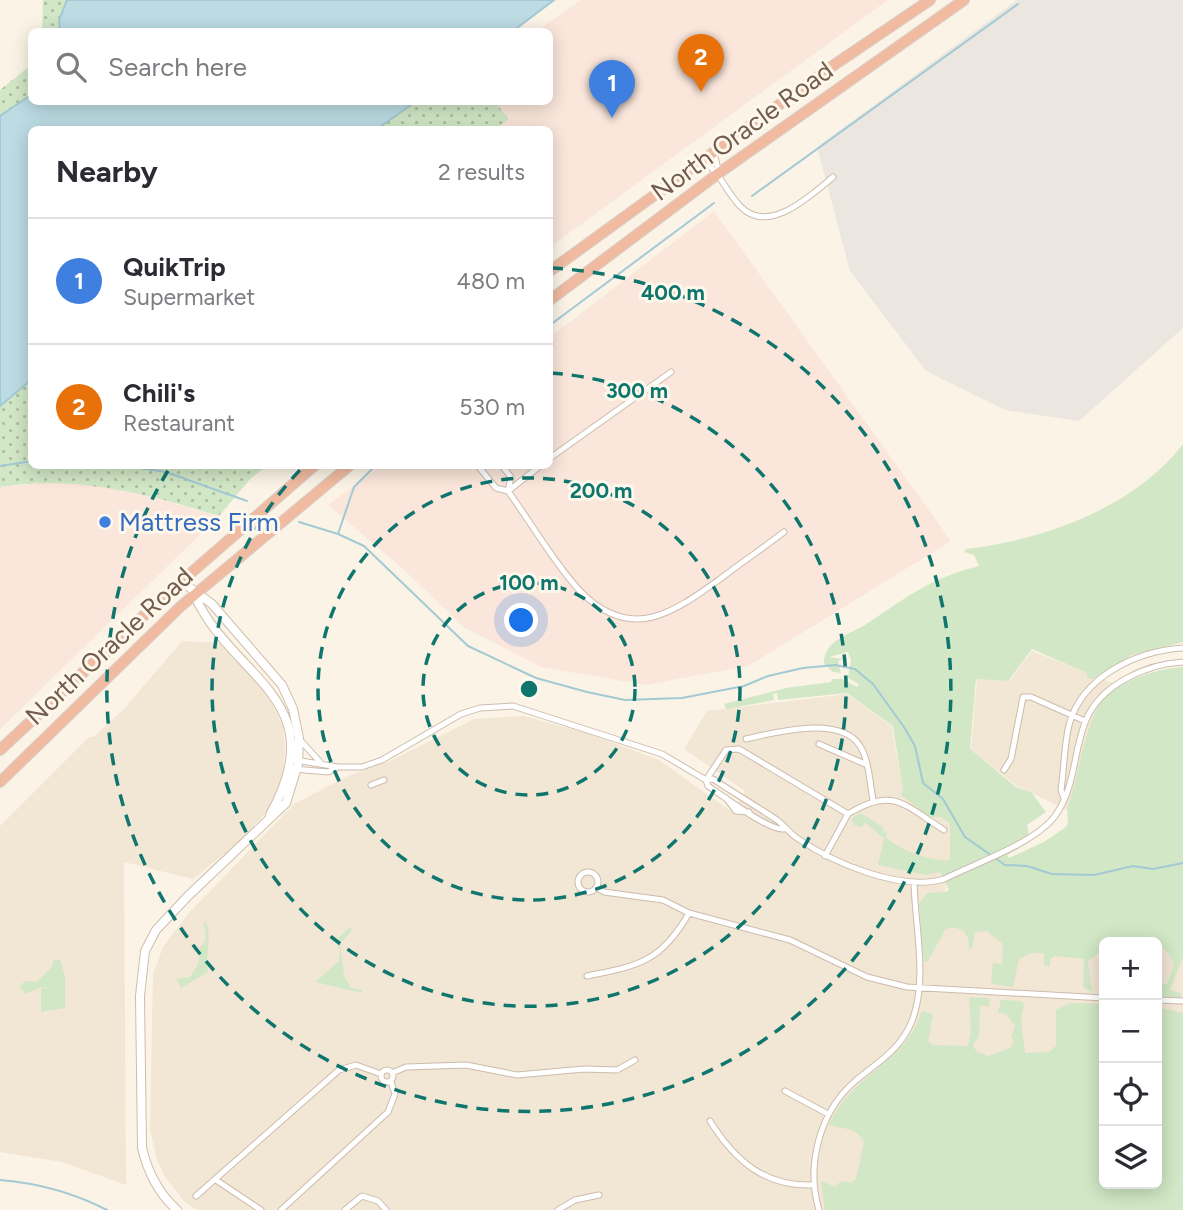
<!DOCTYPE html>
<meta charset="utf-8">
<style>
body{margin:0;font-family:Figtree,sans-serif;background:#f2f2f3;color:#2b2b33}
.controls{position:absolute;right:21px;bottom:21px;display:grid;overflow:hidden;border-radius:10px;box-shadow:0 4px 18px #0003}
.controls button{width:63px;height:63px;display:grid;place-items:center;padding:0;border:0;border-bottom:2px solid #e1e1e2;background:#fff;color:#2b2b33;font:35px sans-serif}
.you{position:absolute;left:522px;top:621px;width:24px;height:24px;margin:-18px;border:5px solid #fff;border-radius:50%;background:#1a73e8;box-shadow:0 0 0 10px #1a73e833}
.badge{display:grid;place-items:center;width:46px;height:46px;border-radius:50%;background:#dc7a54;color:#fff;font-size:23px;font-weight:700}
.pin{position:absolute;translate:-50% -58px;filter:drop-shadow(0 2px 4px #0008)}
.pin::after{content:'';position:absolute;top:37px;width:24px;height:21px;background:inherit;clip-path:polygon(0 0,100% 0,50% 100%)}
.list{margin:0;padding:0;list-style:none}
h2{display:flex;justify-content:space-between;align-items:center;height:91px;margin:0;padding:0 28px;font-size:30px}
h2 small{font-size:23px;font-weight:400;color:#7c7c81}
.list li{display:grid;grid-template-columns:46px 1fr auto;gap:21px;align-items:center;box-sizing:border-box;height:126px;padding:0 28px;border-top:2px solid #e1e1e2}
.list b{display:block;font-size:26px;white-space:nowrap}
.list p{margin:0;font-size:23px;white-space:nowrap;color:#7c7c81}
.list em{font-size:23px;font-style:normal;color:#7c7c81}
.icon{flex:none;width:38px;height:38px;fill:none;stroke:currentColor;stroke-width:2;stroke-linecap:round;stroke-linejoin:round}
.map{position:relative;flex:none;width:1183px;height:1210px;overflow:hidden}
.search{position:absolute;background:#fff;box-shadow:0 4px 18px #0003;left:28px;top:28px;width:525px;height:77px;display:flex;align-items:center;gap:18px;box-sizing:border-box;padding:0 24px;border-radius:10px;color:#7c7c81;font-size:26px}
.panel{position:absolute;background:#fff;box-shadow:0 4px 18px #0003;left:28px;top:126px;width:525px;height:343px;border-radius:10px}
.map>svg:first-child{display:block}
.residential{fill:#f2e6d5}
.commercial{fill:#fae6da}
.industrial{fill:#ebe6e0}
.grass{fill:#d1e7c5}
.park{fill:url(#park-dots)}
.water{fill:#bcdbe3;stroke:#a3c9d4;stroke-width:2}
.lines{fill:none;stroke-linecap:round;stroke-linejoin:round}
.stream{stroke:#a3c9d4;stroke-width:2}
.street-casing{stroke:#ccbcad;stroke-width:7}
.secondary-casing{stroke:#cebdab;stroke-width:10}
.highway-casing{stroke:#d8d1cd;stroke-width:12}
.street{stroke:#fff;stroke-width:5}
.secondary{stroke:#fff;stroke-width:8}
.highway{stroke:#f0bba1;stroke-width:10}
.ring{fill:none;stroke:#0f766e;stroke-width:3.5;stroke-dasharray:12 9}
.shop-dot{fill:#3f7fe0;stroke:#fef8ec;stroke-width:2.5}
.labels{text-anchor:middle;stroke-width:6;stroke-linejoin:round;paint-order:stroke}
.street-label{font-size:26px;fill:#725c4d;stroke:#fef8ec}
.shop-label{font-size:26px;fill:#366cbe;stroke:#fef8ec;text-anchor:start}
.centre{fill:#0f766e;stroke:#fef8ec;stroke-width:3.5}
.ring-label{font-size:21px;text-anchor:middle;font-weight:bold;fill:#0f766e;stroke:#fef8ec;stroke-width:6;stroke-linejoin:round;paint-order:stroke}
</style>
<div class="map">
<svg width="1183" height="1210" viewBox="0 0 1183 1210">
<defs>
<pattern id="park-dots" width="8" height="8" patternUnits="userSpaceOnUse" patternTransform="scale(1.75)"><rect width="8" height="8" fill="#d1e7c5"/><path d="M2 2h.1M6 6h.1" fill="none" stroke="#aebea2" stroke-width="1.8" stroke-linecap="round"/></pattern>
</defs>
<rect width="100%" height="100%" fill="#fbf4e6"/>
<path class="residential" d="M182 641 220 643 268 694 283 727 285 749 282 780 269 809 238 843 193 879 124 862 126 1185 62 1162 0 1152V826L89 737H93L123 710Z
M1032 651 1123 687 1093 723 1068 811 1017 786 971 750 977 679 1009 681Z
M847 694 892 726 903 790 955 826 940 923 1183 930V1077H1157V942H1104V1076L888 1210H197L184 1201 165 1177 157 1160 150 1130 153 974 163 947 188 914 294 804 350 775 388 762 474 719 524 716 590 734 659 760 732 812 745 791 684 749 707 711Z"/>
<path class="commercial" d="M581 0H888L550 247V130L495 129 509 119 495 102H550V32L537 31Z
M714 211 951 541 748 666 646 685 541 667 465 628 402 568 328 505 380 466H550V337Z
M42 483 95 485 129 491 219 516 0 729V487Z"/>
<path class="industrial" d="M1017 0H1183V328L1079 421 1005 410 926 371 850 271 817 147Z"/>
<path class="grass" d="M1183 444V642L1132 655 1093 679 1087 678V673L1032 649 1008 681 976 679 970 749 1016 787 1032 793 1046 812 1027 825 1030 842 1007 855 1009 858 1044 842 1066 827C1070 820 1066 815 1068 807 1078 777 1082 742 1095 713 1108 683 1154 669 1183 667V957L1170 990 1181 993V998L1157 996V983L1167 984 1174 965C1163 934 1134 942 1104 942V949L1088 961 1092 992 1083 987 1084 959 1055 956 1050 959V967L1044 965V953H1031L1019 959 1013 987 991 984 993 963 1002 964 1003 944 987 931 975 932 972 949 969 948 968 938 963 930 952 927 945 930 928 961 924 962 919 904 927 893 946 892 949 890 940 872 926 875 878 865 884 839 865 822 862 827 854 825 851 819 859 813C869 817 874 822 882 826L884 833 887 832 886 838C905 852 932 862 950 860V823L941 817H930L901 795 903 790 893 726 847 693 778 700 777 693 773 694 774 700 726 709 724 704 786 688 831 682 832 679H842L857 687 859 684 848 678 851 660 848 652 829 657 843 659 838 661 841 673 833 672 824 664C824 639 850 635 868 623 910 595 929 579 979 566L974 555 964 552 966 549C1043 540 1134 508 1183 444Z
M206 922C213 939 204 954 208 972L181 988 176 979 190 977 199 963 200 948 206 940 204 923Z
M350 927 352 931 340 943 344 976 351 988 362 990V993L315 982 339 961 340 951 336 940Z
M54 960H60L65 976V1008L41 1012V988L55 987H41L26 994 19 987 25 981 37 982 51 968Z
M969 997 989 998 990 1006H980L979 1036 973 1045 976 1051 988 1056 1010 1048 1014 1041 1011 1037 1015 1026 1006 1014 998 1013 1001 1000 1021 1001 1024 1005C1018 1024 1024 1034 1025 1053L1049 1052 1056 1046V1010L1071 1003 1104 1004V1184H1157V1007L1183 1013V1210H825L821 1181 835 1187 841 1181 851 1183 856 1179 864 1142C856 1126 845 1130 829 1125 850 1074 903 1067 922 1011L933 1014 928 1041 933 1045 968 1046 971 1031Z"/>
<path class="park" d="M43 0H66L63 31 42 32Z
M31 65 32 102H495L509 119 495 130H32V466H267L251 478 219 516C147 494 76 475 0 487V90Z"/>
<path class="water" d="M67 0H554L513 31H60L59 20Z
M31 95 32 102H415L377 129 32 130 31 380 0 406V116Z"/>
<g class="lines">
<path class="stream" d="M752 196 1018 4
M550 325 714 203
M0 466 32 461
M126 466 166 472 247 501
M299 522 338 534 364 546 468 646 536 678 587 692 625 700 682 698 744 686 768 676 803 668 835 665 855 669 873 684 904 727 915 746 923 783 943 799 965 837 1005 865 1027 866 1052 874 1094 875 1133 866 1153 869 1183 863
M338 534 354 487 375 466
M0 1180C37 1183 74 1193 107 1210"/>
<defs>
<path id="street" d="M714 153 719 173
M703 160C721 174 725 190 740 206 768 236 810 196 833 177
M550 458 671 372
M478 466 496 488 508 491C529 520 559 570 583 594 633 642 674 612 720 579 741 563 763 548 784 532
M502 466 511 477 508 491
M508 491 540 466
M746 739C775 732 841 715 860 746 869 760 870 784 873 800
M301 741 320 762
M819 744 865 764
M338 767H362L382 760 461 714 480 708 513 706 662 754 706 780 713 779C734 793 756 806 777 820 784 825 789 833 797 838 833 863 901 892 944 879 976 863 1035 843 1055 816 1076 787 1073 751 1086 720 1101 684 1147 664 1183 662
M294 769 328 772 338 767 295 760
M1004 770 1011 759 1023 697H1031L1085 721
M706 780 726 750 739 749 848 814C893 786 904 805 944 830
M706 780 708 786C723 796 769 831 784 829
M371 785 384 780
M726 798 736 811 749 812
M1064 798 1061 790C1064 769 1064 746 1069 725 1082 676 1137 651 1183 648
M825 856 848 814
M578 882a10 10 0 1 1 20 0a10 10 0 1 1-20 0Z
M596 887 604 892 663 900 689 913 790 940 867 977 907 987 1104 998
M587 976C639 966 662 961 689 913
M1157 1000 1183 1001
M381 1076a6 6 0 1 1 12 0a6 6 0 1 1-12 0Z
M392 1073 406 1067 466 1065 517 1075 584 1069 617 1070 635 1060
M785 1091 828 1114
M710 1121C735 1161 765 1187 814 1185
M216 1180 261 1210
M196 1196 339 1070 356 1065 381 1074
M281 1210 388 1112 395 1094 391 1082
M345 1210 362 1196 378 1201 386 1210
M558 1210 575 1200 599 1195
M819 1210C806 1166 819 1113 854 1082 876 1063 900 1051 912 1021 928 980 915 926 914 883"/>
<path id="secondary" d="M194 594C230 678 336 698 270 815
M177 1210C158 1193 148 1173 142 1148L140 996 145 951 156 930 188 896 286 803 298 764 299 738 293 709 282 685 212 604 182 582"/>
<path id="highway" d="M550 271 831 67 930 0
M550 300 719 173 964 0
M0 750 169 592 314 466
M0 782 180 607 349 466"/>
</defs>
<use href="#street" class="street-casing"/>
<use href="#secondary" class="secondary-casing"/>
<use href="#highway" class="highway-casing"/>
<use href="#street" class="street"/>
<use href="#secondary" class="secondary"/>
<use href="#highway" class="highway"/>
</g>
<g class="ring">
<circle cx="529" cy="689" r="106"/>
<circle cx="529" cy="689" r="211"/>
<path d="M551 373A317 317 0 1 1 303 467"/>
<path d="M551 268A422 422 0 1 1 169 469"/>
</g>
<circle class="shop-dot" cx="105" cy="522" r="7"/>
<g class="labels">
<g class="street-label">
<text transform="translate(742 131) rotate(-36)" y="9">North Oracle Road</text>
<text transform="translate(109 646) rotate(-43)" y="9">North Oracle Road</text>
</g>
<g class="shop-label">
<text x="119" y="531">Mattress Firm</text>
</g>
</g>
<circle cx="529" cy="689" r="10" class="centre"/>
<g class="ring-label">
<text x="673" y="300">400 m</text>
<text x="637" y="398">300 m</text>
<text x="601" y="498">200 m</text>
<text x="529" y="590">100 m</text>
</g>
</svg>
<div class="controls">
<button>+</button>
<button>−</button>
<button><svg class="icon" aria-label="locate" viewBox="0 0 24 24"><circle cx="12" cy="12" r="6"/><path d="M12 2v4M12 18v4M2 12h4M18 12h4"/></svg></button>
<button><svg class="icon" aria-label="layers" viewBox="0 0 24 24"><path d="M12 4l9 5-9 5-9-5zM3 14l9 5 9-5"/></svg></button>
</div>
<div class="you"></div>
<div class="pin badge" style="left:612px;top:118px;background:#3f7fe0">1</div>
<div class="pin badge" style="left:701px;top:92px;background:#e8710a">2</div>
<div class="search"><svg class="icon" aria-label="search" viewBox="0 0 24 24"><circle cx="10" cy="10" r="6"/><path d="M15 15l6 6"/></svg>Search here</div>
<section class="panel">
<h2>Nearby<small>2 results</small></h2>
<ul class="list">
<li><span class="badge" style="background:#3f7fe0">1</span><div><b>QuikTrip</b><p>Supermarket</p></div><em>480 m</em></li>
<li><span class="badge" style="background:#e8710a">2</span><div><b>Chili's</b><p>Restaurant</p></div><em>530 m</em></li>
</ul>
</section>
</div>
